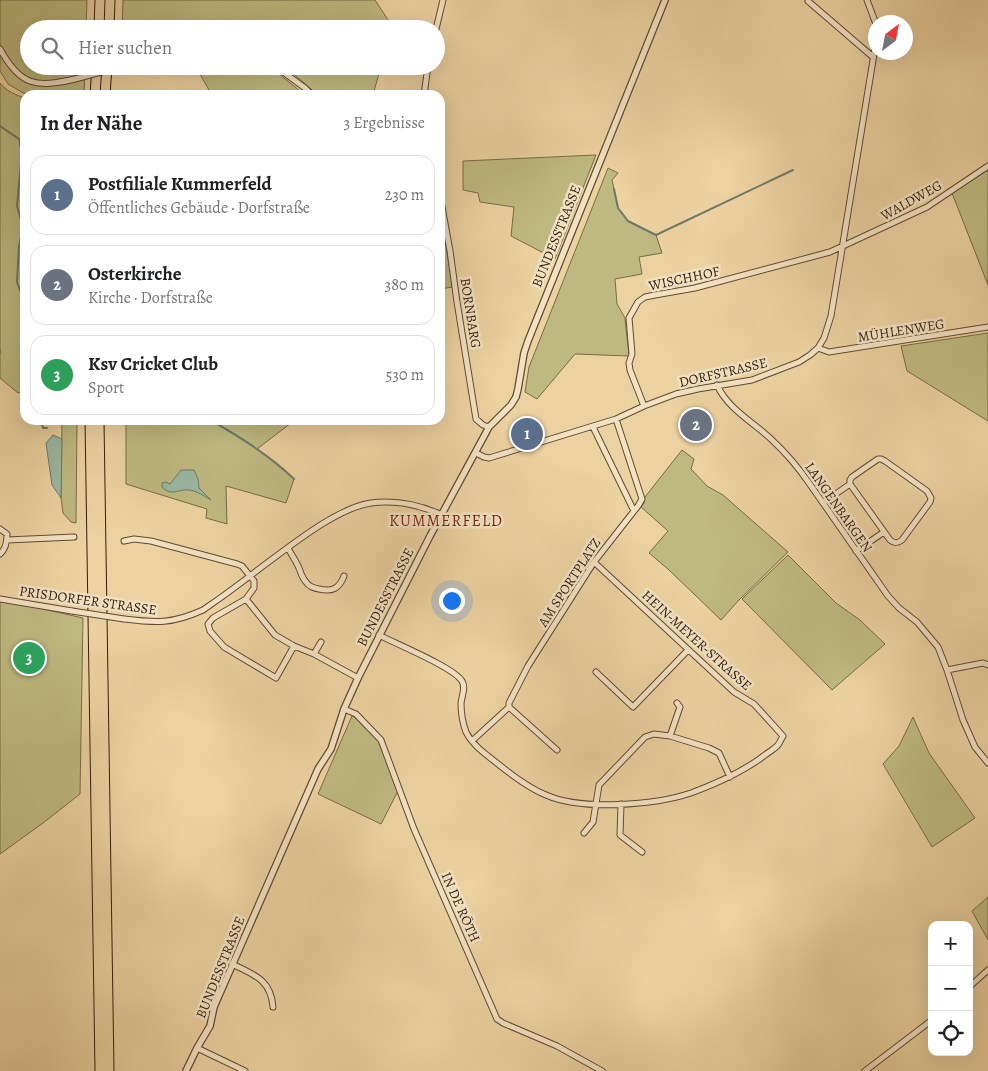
<!DOCTYPE html>
<html lang="de">
<meta charset="utf-8">
<style>
body{margin:0;font-family:Alegreya,serif;background:#f2f2f2;color:#202124}
.controls{position:absolute;right:15px;bottom:15px;display:grid;overflow:hidden;border-radius:10px;box-shadow:0 5px 20px #0002}
.controls button{width:45px;height:45px;display:grid;place-items:center;padding:0;border:0;border-bottom:1px solid #e0e0e0;background:#fff;color:#202124;font:25px sans-serif}
.compass{position:absolute;left:868px;top:15px;width:45px;height:45px;border-radius:50%;background:#fff;box-shadow:0 5px 20px #0002;rotate:32deg}
.you{position:absolute;left:451px;top:600px;width:18px;height:18px;margin:-12px;border:4px solid #fff;border-radius:50%;background:#1a73e8;box-shadow:0 0 0 8px #1a73e833}
.badge{display:grid;place-items:center;width:32px;height:32px;border-radius:50%;background:#8f2418;color:#fff;font-size:16px;font-weight:700}
.pin{position:absolute;translate:-50% -50%;border:2px solid #fff;box-shadow:0 1px 5px #0006}
.list{margin:0;padding:0;list-style:none}
h2{display:flex;justify-content:space-between;align-items:center;height:65px;margin:0;padding:0 20px;font-size:21px}
h2 small{font-size:16px;font-weight:400;color:#757577}
.list li{display:grid;grid-template-columns:32px 1fr auto;gap:15px;align-items:center;box-sizing:border-box;height:80px;margin:0 10px 10px;padding:0 10px;border:1px solid #e0e0e0;border-radius:15px}
.list b{display:block;font-size:19px;white-space:nowrap}
.list p{margin:0;font-size:16px;white-space:nowrap;color:#757577}
.list em{font-size:16px;font-style:normal;color:#757577}
.icon{flex:none;width:28px;height:28px;fill:none;stroke:currentColor;stroke-width:2;stroke-linecap:round;stroke-linejoin:round}
.map{position:relative;flex:none;width:988px;height:1071px;overflow:hidden}
.search{position:absolute;background:#fff;box-shadow:0 5px 20px #0002;left:20px;top:20px;width:425px;height:55px;display:flex;align-items:center;gap:12px;box-sizing:border-box;padding:0 18px;border-radius:28px;color:#757577;font-size:19px}
.panel{position:absolute;background:#fff;box-shadow:0 5px 20px #0002;left:20px;top:90px;width:425px;height:335px;border-radius:15px}
.map>svg:first-child{display:block}
.green{fill:#beb980;stroke:#786c46}
.water{fill:#99b7a2;stroke:#6f7a66}
.lines{fill:none;stroke-linecap:round;stroke-linejoin:round}
.stream{stroke:#6f7a66;stroke-width:2}
.minor-casing{stroke:#604b32;stroke-width:7}
.tertiary-casing{stroke:#604b32;stroke-width:8}
.motorway-casing{stroke:#311e0d;stroke-width:11}
.minor{stroke:#f3e1c2;stroke-width:5}
.tertiary{stroke:#f3e1c2;stroke-width:5.5}
.motorway{stroke:#ecd1a1;stroke-width:9}
.minor-bridge-casing{stroke:#604b32;stroke-width:7;stroke-linecap:butt}
.minor-bridge{stroke:#f3e1c2;stroke-width:5}
.labels{text-anchor:middle;stroke-width:5;stroke-linejoin:round;paint-order:stroke}
.street-label{font-size:14px;fill:#311e0d;stroke:#f3e1c2}
.quarter-label{font-size:16px;letter-spacing:1px;fill:#7a1f14;stroke:#f3e1c2}
</style>
<div class="map">
<svg width="988" height="1071" viewBox="0 0 988 1071">
<rect width="100%" height="100%" fill="#ecd1a1"/>
<filter id="stains"><feTurbulence type="fractalNoise" baseFrequency=".004" numOctaves="4"/><feColorMatrix values="0 0 0 0 .2 0 0 0 0 .09 0 0 0 0 .02 0 0 0 .5 -.17"/></filter>
<radialGradient id="worn" r=".72"><stop offset=".6" stop-color="#630" stop-opacity="0"/><stop offset="1" stop-color="#630" stop-opacity=".3"/></radialGradient>
<path class="green" d="M0 0H87L86 29H29V66H85L84 95H27L8 84 0 71Z
M123 0H375L392 26V29H122Z
M202 66H269L305 95H220L209 90 196 67Z
M283 66H381L373 95H318L296 76Z
M0 83C6 91 16 95 25 98V390L18 393 0 378V354L1 353 0 348Z
M596 155 555 259 511 236 514 207 480 202 478 193 463 190V161Z
M608 168 618 173 612 180 618 208 628 221 656 235 662 253 639 257 642 274 615 279 617 304 625 318 629 356 575 354 537 399 525 392 529 367Z
M988 170V285L952 193Z
M445 241 453 287 440 289V242Z
M988 333V421L907 371 901 346Z
M62 420H77L76 523 71 522 63 513 61 498Z
M126 420H305L291 423 257 449 279 465 294 479 286 503 226 486 227 524 206 518 207 509 126 484Z
M682 450 694 459 691 469 707 486 723 495 788 552 739 600 721 620 669 570 649 553 668 531 641 507 644 503 645 497Z
M788 555 836 603 860 620 885 644 832 690 742 599Z
M0 599 83 618 80 794 43 823 0 854Z
M352 716 355 717 379 741 398 791 381 824 318 794Z
M913 717 929 753 975 818 932 847 883 764 899 746Z
M988 897V940L972 911Z"/>
<path class="water" d="M53 435 62 439 61 498 52 485 46 443Z
M181 470H194L198 479 199 488 211 500C204 496 197 491 189 490 177 489 172 497 162 487V483L166 482 170 484Z"/>
<g class="lines">
<path class="stream" d="M0 126 25 143
M19 139 22 153 17 206 23 227 19 246 17 282 25 304
M614 189 618 208 628 221 656 235 793 170
M41 420 43 428H47
M210 420C239 436 270 456 294 479"/>
<defs>
<path id="minor" d="M867 0 876 24
M808 1 873 57
M436 29 443 0
M0 49C20 86 36 88 75 79
M275 66 305 88 312 95
M424 95 428 66
M440 196 450 251 457 302 476 419 483 425 489 427
M818 348 829 352 988 327
M717 385C728 409 753 422 771 439 786 453 798 467 809 483L888 596 899 608 917 622 938 647 947 670 963 720 975 747 988 763
M644 406 630 370 629 363 632 354 629 318 638 302 645 297 655 295 695 288 830 252 927 207 988 166
M616 419 642 499 638 506 634 511
M476 453 484 457 489 458 616 419 644 406 676 394 698 389 752 380 799 362 810 355 818 348 824 338 831 316 876 42
M878 459H881L885 461 927 491 931 498 930 502 902 540C898 543 895 544 890 540L850 484V480L852 477Z
M823 503 850 484
M0 529 7 534C7 542 6 549 0 554
M7 540 74 537
M124 541 134 539 151 541 237 564 242 566 254 581V588L246 599 275 635 294 646 314 654 358 678
M288 548C291 554 296 561 299 568 301 573 302 578 306 582 309 587 314 588 319 589 332 592 339 589 344 576
M856 551 884 532
M0 599 72 611
M246 599 213 618 208 624 210 631 224 647 276 678 294 646
M124 619C157 623 172 624 203 610 222 597 241 583 259 569 288 548 336 508 371 503 395 500 420 505 442 515
M379 635C396 644 453 667 462 681 466 688 462 695 461 703 461 712 463 724 466 732 473 746 487 755 498 764 513 776 529 788 546 795 582 811 655 805 691 793 718 783 743 772 765 755 769 752 774 749 777 746 780 743 781 739 783 736L754 704 734 692 594 562
M314 654 321 642
M947 670 983 663 988 665
M596 672 633 707 688 650
M509 707 557 750
M344 709 356 714 381 740 414 829 497 1019 503 1023 557 1046 602 1071
M670 736 680 707 677 703
M472 741 509 707V703L528 666 594 562 634 511 593 427
M621 804 620 835 642 852
M584 833 593 822 599 785 645 737 654 734 670 736 709 748 719 753 730 777
M232 964C255 975 271 980 273 1007
M969 987 988 970
M197 1048 245 1071
M865 1071 932 1020"/>
<path id="tertiary" d="M186 1071 197 1048 210 1026 214 1007 318 769 331 749 344 709 358 678 430 536 489 427 511 405 516 397 518 389 524 353 528 341 665 0"/>
<path id="motorway" d="M99 29 100 0
M109 29 110 0
M95 95 97 66
M105 95 107 66
M90 420 100 1071
M99 420 109 1071"/>
</defs>
<use href="#minor" class="minor-casing"/>
<use href="#tertiary" class="tertiary-casing"/>
<use href="#motorway" class="motorway-casing"/>
<use href="#minor" class="minor"/>
<use href="#tertiary" class="tertiary"/>
<use href="#motorway" class="motorway"/>
<defs>
<path id="minor-bridge" d="M75 79 120 67
M72 611 124 619"/>
</defs>
<use href="#minor-bridge" class="minor-bridge-casing"/>
<use href="#minor-bridge" class="minor-bridge"/>
</g>
<g class="labels">
<g class="street-label">
<text transform="translate(911 200) rotate(-29)" y="5">WALDWEG</text>
<text transform="translate(556 236) rotate(-68)" y="5">BUNDESSTRASSE</text>
<text transform="translate(684 278) rotate(-12)" y="5">WISCHHOF</text>
<text transform="translate(471 313) rotate(81)" y="5">BORNBARG</text>
<text transform="translate(901 330) rotate(-9)" y="5">MÜHLENWEG</text>
<text transform="translate(723 372) rotate(-13)" y="5">DORFSTRASSE</text>
<text transform="translate(839 507) rotate(55)" y="5">LANGENBARGEN</text>
<text transform="translate(569 582) rotate(-57)" y="5">AM SPORTPLATZ</text>
<text transform="translate(385 597) rotate(-63)" y="5">BUNDESSTRASSE</text>
<text transform="translate(88 600) rotate(8)" y="5">PRISDORFER STRASSE</text>
<text transform="translate(697 640) rotate(42)" y="5">HEIN-MEYER-STRASSE</text>
<text transform="translate(461 907) rotate(66)" y="5">IN DE RÖTH</text>
<text transform="translate(220 967) rotate(-68)" y="5">BUNDESSTRASSE</text>
</g>
<g class="quarter-label">
<text x="446" y="526">KUMMERFELD</text>
</g>
</g>
<rect width="100%" height="100%" filter="url(#stains)"/>
<rect width="100%" height="100%" fill="url(#worn)"/>
</svg>
<div class="controls">
<button>+</button>
<button>−</button>
<button><svg class="icon" aria-label="locate" viewBox="0 0 24 24"><circle cx="12" cy="12" r="6"/><path d="M12 2v4M12 18v4M2 12h4M18 12h4"/></svg></button>
</div>
<svg class="compass" viewBox="-18 -18 36 36"><path d="M0-13l5 13h-10z" fill="#e53935"/><path d="M0 13l5-13h-10z" fill="#757577"/></svg>
<div class="you"></div>
<div class="pin badge" style="left:527px;top:434px;background:#5c6f8a">1</div>
<div class="pin badge" style="left:696px;top:425px;background:#6b7280">2</div>
<div class="pin badge" style="left:29px;top:658px;background:#2e9e5b">3</div>
<div class="search"><svg class="icon" aria-label="search" viewBox="0 0 24 24"><circle cx="10" cy="10" r="6"/><path d="M15 15l6 6"/></svg>Hier suchen</div>
<section class="panel">
<h2>In der Nähe<small>3 Ergebnisse</small></h2>
<ul class="list">
<li><span class="badge" style="background:#5c6f8a">1</span><div><b>Postfiliale Kummerfeld</b><p>Öffentliches Gebäude · Dorfstraße</p></div><em>230 m</em></li>
<li><span class="badge" style="background:#6b7280">2</span><div><b>Osterkirche</b><p>Kirche · Dorfstraße</p></div><em>380 m</em></li>
<li><span class="badge" style="background:#2e9e5b">3</span><div><b>Ksv Cricket Club</b><p>Sport</p></div><em>530 m</em></li>
</ul>
</section>
</div>
